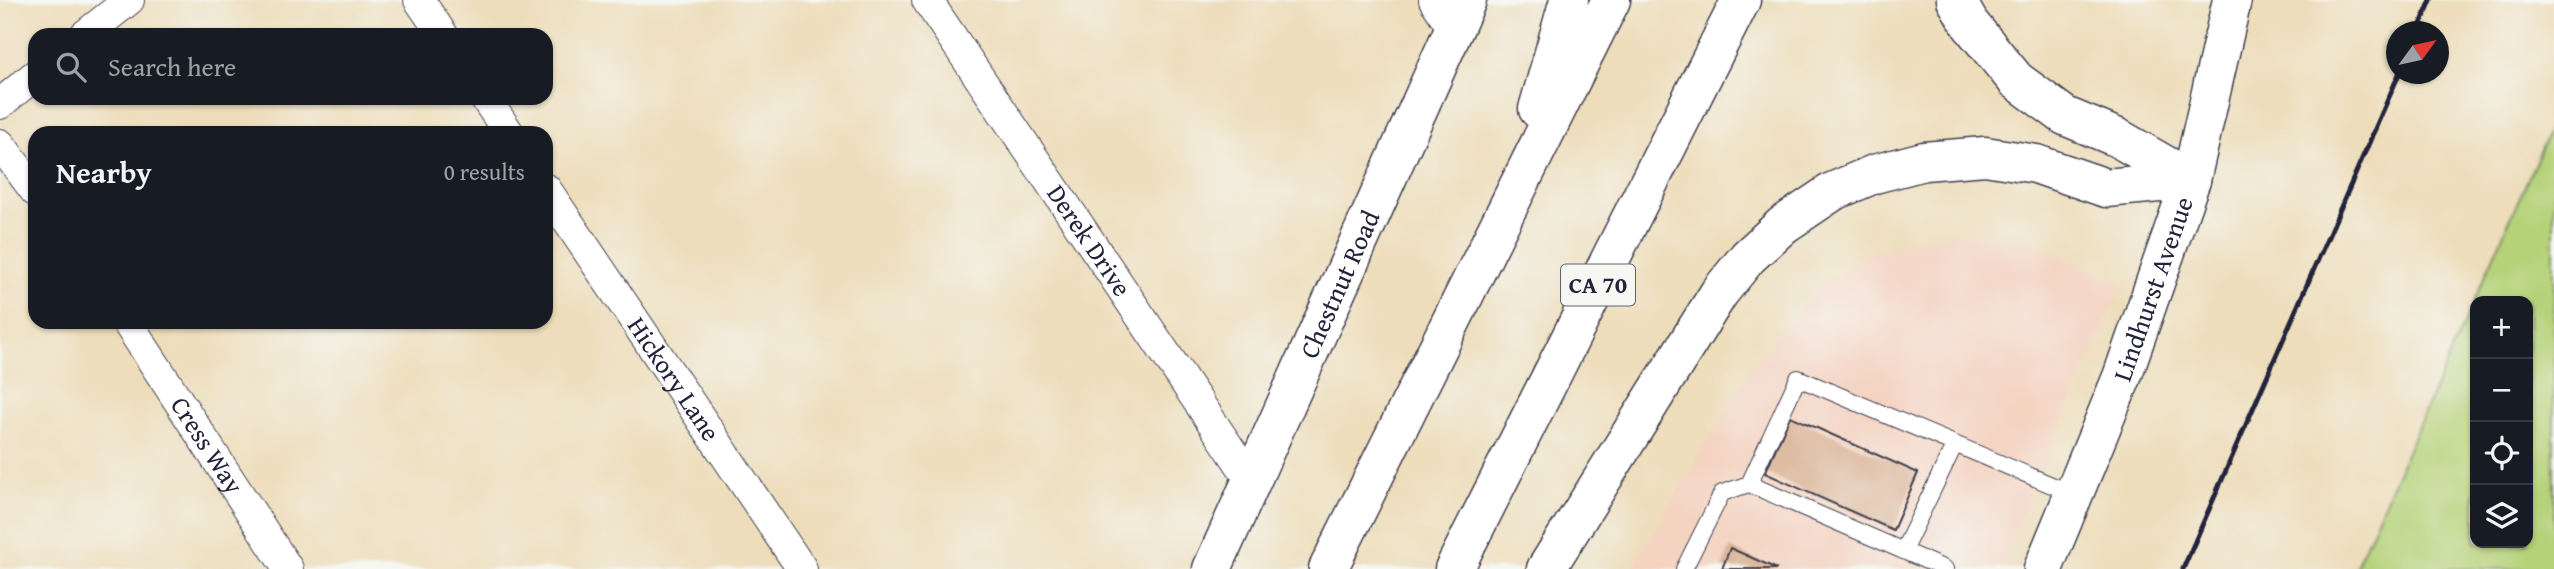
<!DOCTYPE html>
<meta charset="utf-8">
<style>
body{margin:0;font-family:"Gentium Book Plus",serif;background:#242831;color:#f1f3f6}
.controls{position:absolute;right:21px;bottom:21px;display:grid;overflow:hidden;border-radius:14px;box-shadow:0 2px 5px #0004}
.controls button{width:63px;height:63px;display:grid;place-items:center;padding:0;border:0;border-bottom:2px solid #363941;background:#171b24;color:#f1f3f6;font:35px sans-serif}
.compass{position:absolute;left:2386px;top:21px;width:63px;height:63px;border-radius:50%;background:#171b24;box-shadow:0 2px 5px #0004;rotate:57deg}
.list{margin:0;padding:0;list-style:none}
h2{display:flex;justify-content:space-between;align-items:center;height:91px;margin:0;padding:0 28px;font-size:30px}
h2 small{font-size:23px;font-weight:400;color:#9ea1a6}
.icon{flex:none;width:38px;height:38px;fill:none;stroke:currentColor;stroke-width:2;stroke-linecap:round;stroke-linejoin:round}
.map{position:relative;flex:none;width:2554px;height:569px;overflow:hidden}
.search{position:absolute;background:#171b24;box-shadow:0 2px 5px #0004;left:28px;top:28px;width:525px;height:77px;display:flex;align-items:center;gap:18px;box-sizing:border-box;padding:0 24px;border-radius:21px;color:#9ea1a6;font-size:26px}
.panel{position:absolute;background:#171b24;box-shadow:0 2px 5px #0004;left:28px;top:126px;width:525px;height:203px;border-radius:21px}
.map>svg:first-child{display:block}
.built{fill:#f4d3c1}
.green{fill:#b5d278;stroke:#6c7a5a;stroke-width:2;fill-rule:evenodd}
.building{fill:#d8ad8e}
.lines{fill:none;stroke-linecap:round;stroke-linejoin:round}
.lane-casing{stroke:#403e4e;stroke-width:18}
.street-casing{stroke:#403e4e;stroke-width:32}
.secondary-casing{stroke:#403e4e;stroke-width:41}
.highway-casing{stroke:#403e4e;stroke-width:41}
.lane{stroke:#fff;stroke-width:16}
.street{stroke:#fff;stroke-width:30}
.secondary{stroke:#fff;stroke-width:38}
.highway{stroke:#fff;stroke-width:38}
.rail{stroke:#22223b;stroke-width:5}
.labels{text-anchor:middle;stroke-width:5;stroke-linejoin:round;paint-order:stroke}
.shield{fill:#f6f6f2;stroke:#626272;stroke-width:2}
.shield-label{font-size:24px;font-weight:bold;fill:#22223b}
.street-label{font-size:26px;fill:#22223b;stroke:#f6f6f2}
</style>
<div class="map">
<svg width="2554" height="569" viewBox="0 0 2554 569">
<rect width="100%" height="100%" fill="#f6f6f2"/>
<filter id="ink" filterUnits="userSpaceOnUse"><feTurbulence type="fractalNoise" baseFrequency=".0143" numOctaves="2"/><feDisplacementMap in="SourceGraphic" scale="14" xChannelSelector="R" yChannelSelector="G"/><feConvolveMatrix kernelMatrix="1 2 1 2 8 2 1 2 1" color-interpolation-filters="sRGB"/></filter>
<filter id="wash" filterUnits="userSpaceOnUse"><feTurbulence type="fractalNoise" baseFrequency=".00686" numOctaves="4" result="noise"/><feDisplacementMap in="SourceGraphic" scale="28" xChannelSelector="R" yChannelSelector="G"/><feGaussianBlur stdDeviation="1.57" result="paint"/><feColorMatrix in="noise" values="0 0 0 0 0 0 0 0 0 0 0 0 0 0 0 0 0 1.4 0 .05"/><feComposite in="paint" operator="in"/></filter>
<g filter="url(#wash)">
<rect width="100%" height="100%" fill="#edddba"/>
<path class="built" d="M1952 233 2036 245 2122 285 1998 569H1632L1753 365 1814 291 1869 253Z"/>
<path class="green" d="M2554 120V569H2355ZM2475 301H2528V543H2475Z"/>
<g id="blocks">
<path class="building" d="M1790 416 1918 473 1893 530 1765 473Z
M1730 548 1777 569H1722Z"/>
</g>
</g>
<g filter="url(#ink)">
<use href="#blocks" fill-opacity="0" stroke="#403e4e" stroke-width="2"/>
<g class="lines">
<defs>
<path id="lane" d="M1903 551 1955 444
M1684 569 1722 493 1749 484
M1945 569 1749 484 1798 378 2073 494"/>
<g id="street">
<path d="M419 0 443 35"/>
<path id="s1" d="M927 0 1253 483"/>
<path d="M1434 0 1454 30"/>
<path d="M85 35 129 0"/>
<path d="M485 98 509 133"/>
<path d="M0 104 35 75"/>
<path d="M0 144 35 191"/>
<path id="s2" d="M546 189 802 569"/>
<path id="s3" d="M127 322 288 569"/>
</g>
<g id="secondary">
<path id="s4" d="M1212 569 1467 0"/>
<path id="s5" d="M2043 569 2122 377 2191 180 2232 0"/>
</g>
<path id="highway" d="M1956 0 1970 24 2016 80 2065 116 2118 138 2191 180
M1538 109 1569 0
M1328 569 1611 0
M1454 569 1741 0
M1546 569 1719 293 1748 257 1783 225 1832 192 1874 174 1924 161 1985 156 2036 164 2106 188 2191 180"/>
</defs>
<use href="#lane" class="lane-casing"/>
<use href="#street" class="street-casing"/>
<use href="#secondary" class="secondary-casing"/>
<use href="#highway" class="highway-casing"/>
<use href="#lane" class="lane"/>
<use href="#street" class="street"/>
<use href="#secondary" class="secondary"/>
<use href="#highway" class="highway"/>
<path class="rail" d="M2418 32 2431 0
M2183 569 2399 74"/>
</g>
</g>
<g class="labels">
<rect class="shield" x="1561" y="264.5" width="74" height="41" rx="5"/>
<g class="shield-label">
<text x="1598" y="293">CA 70</text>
</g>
<g class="street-label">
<text dy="9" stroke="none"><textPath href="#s1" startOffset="290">Derek Drive</textPath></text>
<text dy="9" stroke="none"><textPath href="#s4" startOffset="312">Chestnut Road</textPath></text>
<text dy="9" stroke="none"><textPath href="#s5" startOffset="301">Lindhurst Avenue</textPath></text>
<text dy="9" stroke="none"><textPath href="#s2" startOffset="229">Hickory Lane</textPath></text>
<text dy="9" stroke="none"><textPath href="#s3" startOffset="147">Cress Way</textPath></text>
</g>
</g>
</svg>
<div class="controls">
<button>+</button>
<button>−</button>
<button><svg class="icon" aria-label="locate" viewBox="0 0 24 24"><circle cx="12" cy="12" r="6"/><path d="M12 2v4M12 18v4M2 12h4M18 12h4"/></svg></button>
<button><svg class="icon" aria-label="layers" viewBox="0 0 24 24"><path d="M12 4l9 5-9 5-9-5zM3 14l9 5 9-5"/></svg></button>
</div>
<svg class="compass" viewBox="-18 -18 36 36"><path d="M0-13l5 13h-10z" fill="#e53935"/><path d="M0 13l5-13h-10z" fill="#9ea1a6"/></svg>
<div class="search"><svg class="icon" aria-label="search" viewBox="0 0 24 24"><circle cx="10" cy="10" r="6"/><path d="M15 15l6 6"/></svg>Search here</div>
<section class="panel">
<h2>Nearby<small>0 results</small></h2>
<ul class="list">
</ul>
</section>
</div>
